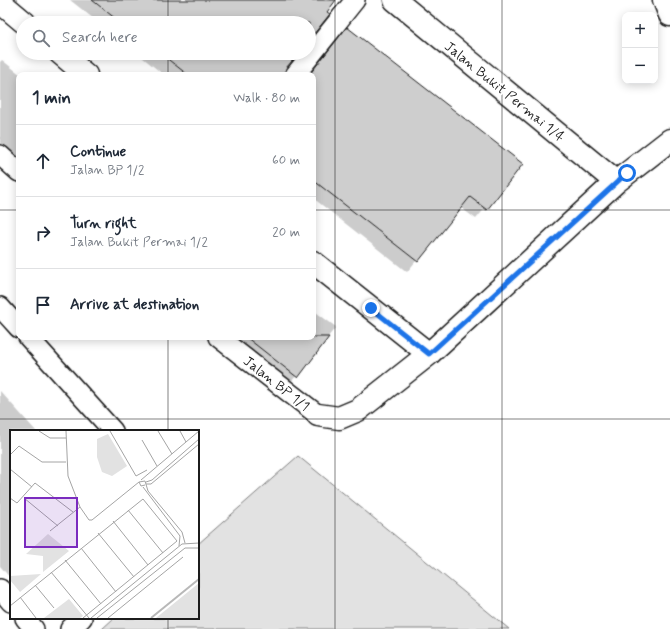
<!DOCTYPE html>
<meta charset="utf-8">
<style>
body{margin:0;font-family:Mynerve,sans-serif;background:#f6f6f7;color:#1f2937}
.controls{position:absolute;right:12px;top:12px;display:grid;overflow:hidden;border-radius:8px;box-shadow:0 2px 10px #0003}
.controls button{width:36px;height:36px;display:grid;place-items:center;padding:0;border:0;border-bottom:1px solid #e0e1e3;background:#fff;color:#1f2937;font:20px sans-serif}
.stop{position:absolute;width:12px;height:12px;margin:-9px;border:3px solid #1a73e8;border-radius:50%;background:#fff}
.stop.end{background:#1a73e8;border-color:#fff;box-shadow:0 1px 4px #0008}
.list{margin:0;padding:0;list-style:none}
h2{display:flex;justify-content:space-between;align-items:center;height:52px;margin:0;padding:0 16px;font-size:17px}
h2 small{font-size:13px;font-weight:400;color:#747a83}
.list li{display:grid;grid-template-columns:26px 1fr auto;gap:12px;align-items:center;box-sizing:border-box;height:72px;padding:0 16px;border-top:1px solid #e0e1e3}
.list b{display:block;font-size:15px;white-space:nowrap}
.list p{margin:0;font-size:13px;white-space:nowrap;color:#747a83}
.list em{font-size:13px;font-style:normal;color:#747a83}
.icon{flex:none;width:22px;height:22px;fill:none;stroke:currentColor;stroke-width:2;stroke-linecap:round;stroke-linejoin:round}
.map{position:relative;flex:none;width:670px;height:629px;overflow:hidden}
.search{position:absolute;background:#fff;box-shadow:0 2px 10px #0003;left:16px;top:16px;width:300px;height:44px;display:flex;align-items:center;gap:10px;box-sizing:border-box;padding:0 14px;border-radius:22px;color:#747a83;font-size:15px}
.panel{position:absolute;background:#fff;box-shadow:0 2px 10px #0003;left:16px;top:72px;width:300px;height:268px;border-radius:8px}
.map>svg:first-child{display:block}
.green{fill:#e2e2e2;stroke:#7f7f7f}
.shadow{fill:#0003}
.building{fill:#cecece;stroke:#1c1c1c}
.lines{fill:none;stroke-linecap:round;stroke-linejoin:round}
.lane-casing{stroke:#1c1c1c;stroke-width:22}
.street-casing{stroke:#1c1c1c;stroke-width:25}
.lane{stroke:#fff;stroke-width:19}
.street{stroke:#fff;stroke-width:22}
.route{stroke:#1a73e8;stroke-width:5}
.grid{fill:none;stroke:#1c1c1c;stroke-width:1;stroke-opacity:0.55}
.labels{text-anchor:middle;stroke-width:4;stroke-linejoin:round;paint-order:stroke}
.street-label{font-size:14px;fill:#1c1c1c;stroke:#fff}
.inset-river{fill:none;stroke:#b8b8b8;stroke-width:2}
.inset-road{fill:none;stroke:#a4a4a4;stroke-width:1}
.view{fill:#7b2cbf;fill-opacity:0.15;stroke:#7b2cbf;stroke-width:2}
.inset-edge{fill:none;stroke:#1c1c1c;stroke-width:2}
</style>
<div class="map">
<svg width="670" height="629" viewBox="0 0 670 629">
<rect width="100%" height="100%" fill="#fff"/>
<filter id="ink" filterUnits="userSpaceOnUse"><feTurbulence type="fractalNoise" baseFrequency=".025" numOctaves="2"/><feDisplacementMap in="SourceGraphic" scale="8" xChannelSelector="R" yChannelSelector="G"/><feConvolveMatrix kernelMatrix="1 2 1 2 8 2 1 2 1" color-interpolation-filters="sRGB"/></filter>
<g filter="url(#ink)">
<path class="green" d="M298 456 509 629H102L114 618H198V544Z"/>
<path class="shadow" d="M70 0H319L309 38V23H99Z
M347 29 521 165 476 219 460 207 407 272 313 198V75H308Z
M137 53H297L285 68 284 75H164Z
M2 60 21 75H19V173L0 158V62Z
M313 310 336 327 287 387 222 337H313Z
M0 391 36 431H11V579L0 566Z"/>
<path class="building" d="M92 0H336L327 12 330 14 309 40V23H121Z
M347 27 523 164 487 210 470 197 418 262 313 180V75H309Z
M160 53H299L286 68 284 75H188Z
M246 337H329L298 378Z"/>
<g class="lines">
<defs>
<path id="lane" d="M295 75 355 0
M0 155 19 172
M0 307 19 328
M28 337 113 431
M218 337 318 415
M0 589 11 602
M25 618 34 629
M70 629 82 618"/>
<path id="street" d="M395 0 616 182
M664 0 670 15
M0 2 25 23
M60 53 86 75
M313 262 429 354
M318 415 339 418 358 410 429 354 616 182 670 140"/>
</defs>
<use href="#lane" class="lane-casing"/>
<use href="#street" class="street-casing"/>
<use href="#lane" class="lane"/>
<use href="#street" class="street"/>
</g>
</g>
<g class="lines" filter="url(#ink)">
<path class="route" d="M371 308 429 354 627 173"/>
</g>
<path class="grid" d="M168 0V23M335 0V629M502 0V629M168 53V75M0 210H19M313 210H670M168 337V431M0 419H670M168 618V629"/>
<g class="labels">
<g class="street-label">
<text transform="translate(505 91) rotate(39)" y="5">Jalan Bukit Permai 1/4</text>
<text transform="translate(277 383) rotate(38)" y="5">Jalan BP 1/1</text>
</g>
</g>
<g transform="translate(10 430)">
<rect width="189" height="189" fill="#fff"/>
<path d="M98 4 117 36 102 46 92 42 87 27V9ZM38 104 59 121 33 142V126L16 124ZM31 144 10 162 0 150V146ZM189 153V188H146ZM59 169 73 186 70 188H34Z" fill="#e2e2e2"/>
<path class="inset-river" d="M141 188 189 149"/>
<path class="inset-road" d="M29 1 40 8H56M56 1 58 46 70 77 79 90H82L129 52M100 1 126 46 137 40M148 1 162 24M170 1 176 12M132 10 147 36M0 25 9 16 32 32H56M0 39 22 57M131 50 189 1M136 52 142 50 189 9M136 54H141L189 14M135 55 131 56 129 52 135 51 138 61 172 102 175 113M133 57 170 106 169 116M0 68 7 73 25 53 63 82M14 68 48 96M118 80 153 123M103 91 138 135M40 101 70 77M88 103 124 147M71 118 106 162M55 130 91 174M41 142 79 188M25 155 44 178M10 167 26 188M0 176 133 69 167 111 73 188M81 188 172 114 189 113M87 188 175 118H189M98 188 173 127"/>
<path class="view" d="M15 68H67V117H15Z"/>
<rect width="189" height="189" class="inset-edge"/>
</g>
</svg>
<div class="controls">
<button>+</button>
<button>−</button>
</div>
<div class="stop" style="left:627px;top:173px"></div>
<div class="stop end" style="left:371px;top:308px"></div>
<div class="search"><svg class="icon" aria-label="search" viewBox="0 0 24 24"><circle cx="10" cy="10" r="6"/><path d="M15 15l6 6"/></svg>Search here</div>
<section class="panel">
<h2>1 min<small>Walk · 80 m</small></h2>
<ul class="list">
<li><svg class="icon" aria-label="ahead" viewBox="0 0 24 24"><path d="M12 20V5M6 11l6-6 6 6"/></svg><div><b>Continue</b><p>Jalan BP 1/2</p></div><em>60 m</em></li>
<li><svg class="icon" aria-label="right" viewBox="0 0 24 24"><path d="M7 20v-9h11M14 6l5 5-5 5"/></svg><div><b>Turn right</b><p>Jalan Bukit Permai 1/2</p></div><em>20 m</em></li>
<li><svg class="icon" aria-label="arrive" viewBox="0 0 24 24"><path d="M6 21V4h12l-3 4 3 4H6"/></svg><div><b>Arrive at destination</b></div></li>
</ul>
</section>
</div>
